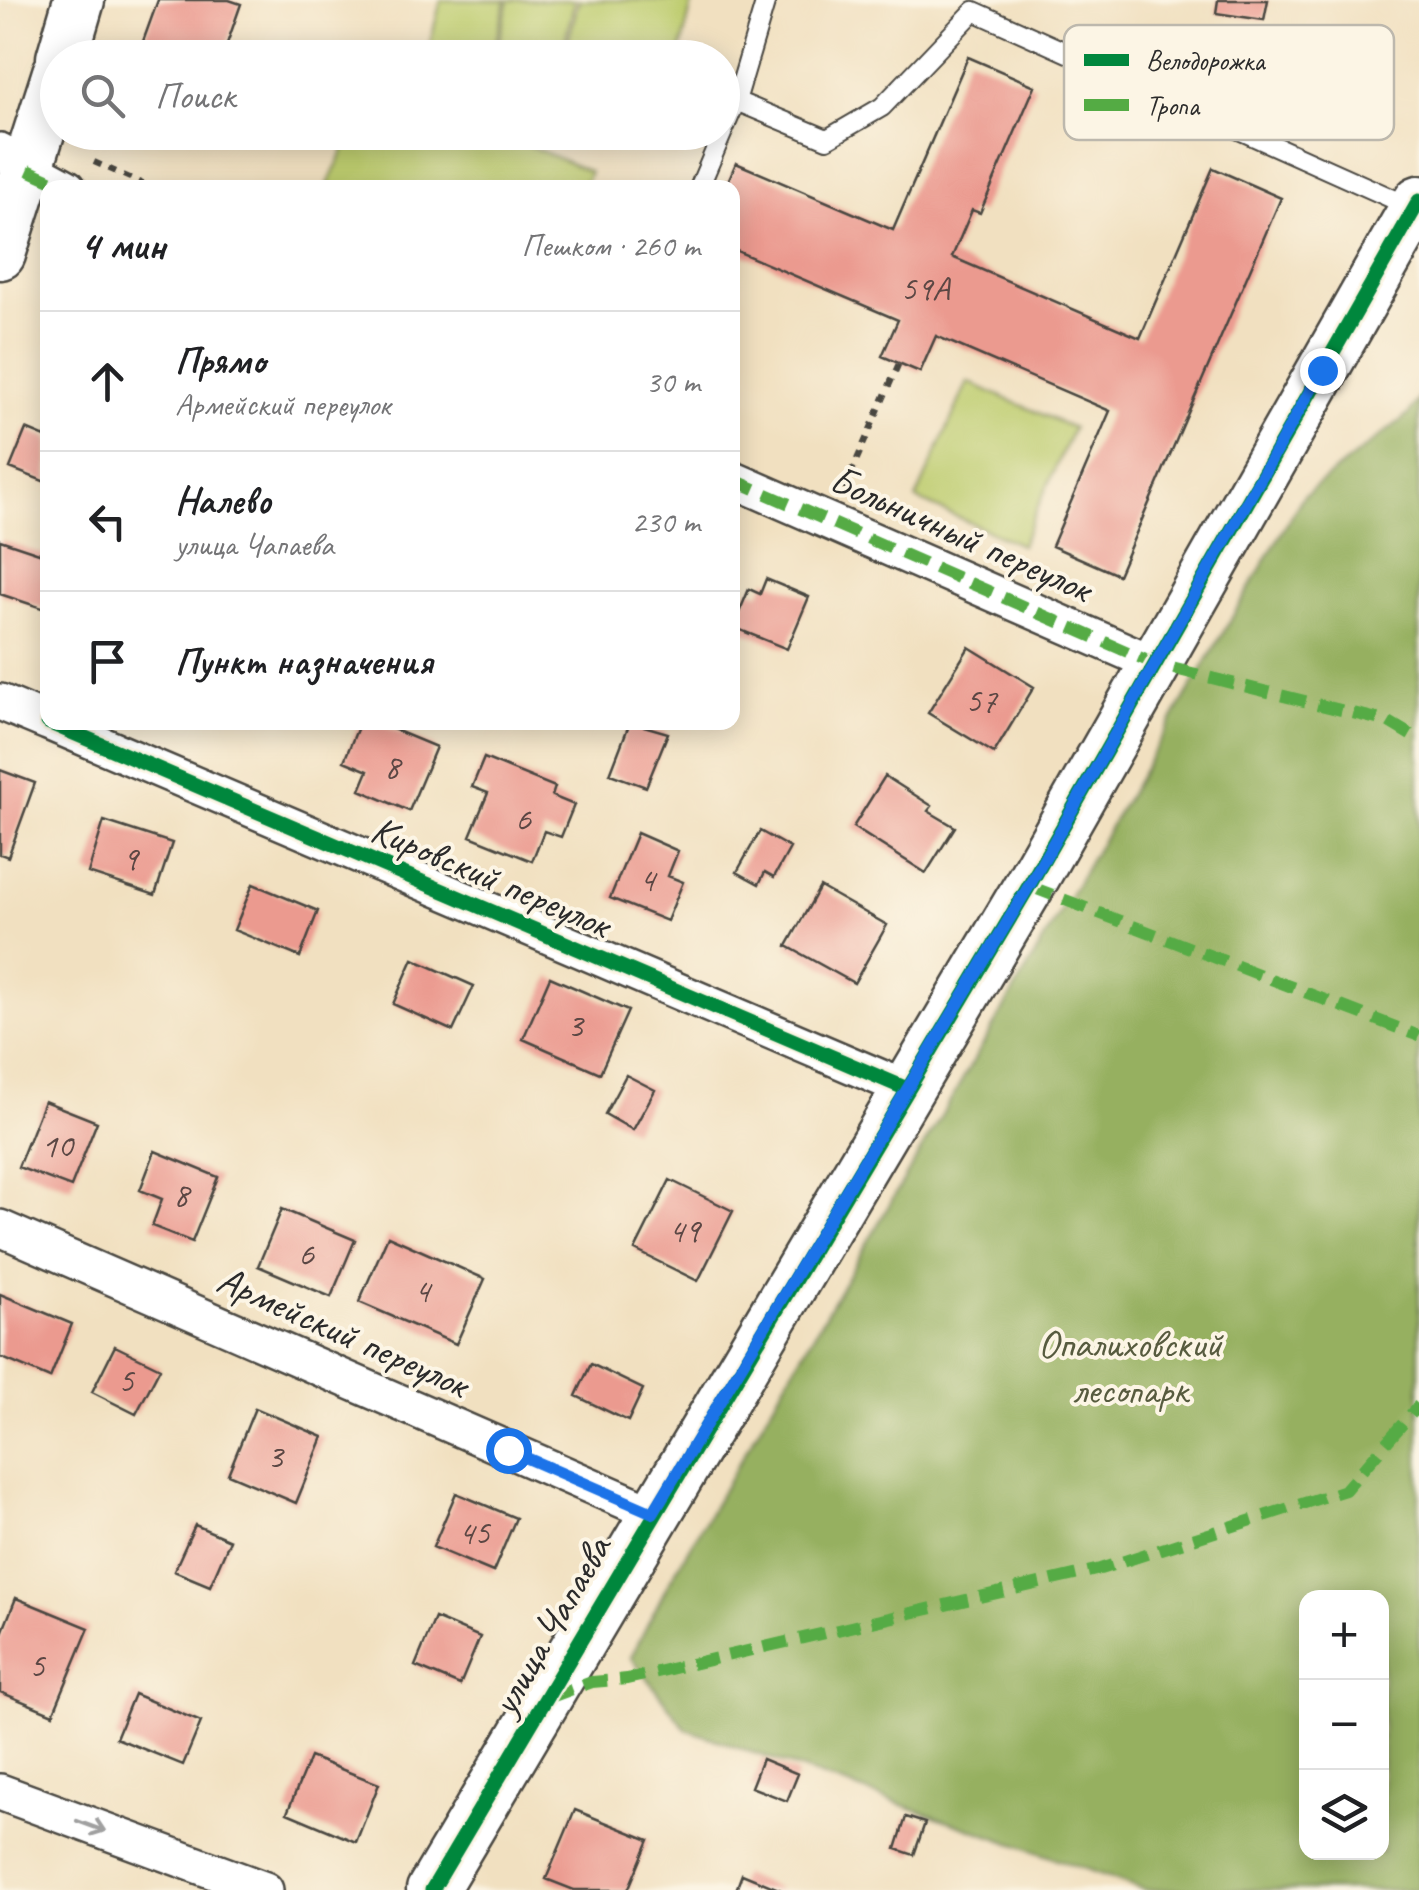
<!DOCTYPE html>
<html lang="ru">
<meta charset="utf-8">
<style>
body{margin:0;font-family:Caveat,sans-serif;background:#f6f6f6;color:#202124}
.controls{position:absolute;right:30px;bottom:30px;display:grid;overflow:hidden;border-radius:20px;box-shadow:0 5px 25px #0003}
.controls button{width:90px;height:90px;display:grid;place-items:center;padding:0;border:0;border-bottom:2px solid #e0e0e0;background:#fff;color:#202124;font:50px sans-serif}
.stop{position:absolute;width:30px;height:30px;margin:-22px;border:8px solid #1a73e8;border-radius:50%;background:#fff}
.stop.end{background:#1a73e8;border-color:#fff;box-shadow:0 2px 10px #0008}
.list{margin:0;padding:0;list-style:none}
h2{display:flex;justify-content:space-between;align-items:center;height:130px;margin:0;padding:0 40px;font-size:42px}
h2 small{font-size:32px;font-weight:400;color:#757577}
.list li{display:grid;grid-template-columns:65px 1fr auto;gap:30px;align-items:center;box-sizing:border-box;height:140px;padding:0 40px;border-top:2px solid #e0e0e0}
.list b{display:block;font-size:38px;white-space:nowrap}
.list p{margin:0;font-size:32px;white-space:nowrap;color:#757577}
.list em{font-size:32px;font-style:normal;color:#757577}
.icon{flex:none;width:55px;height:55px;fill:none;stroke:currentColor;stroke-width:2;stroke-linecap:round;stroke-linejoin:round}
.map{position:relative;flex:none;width:1419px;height:1890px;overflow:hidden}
.search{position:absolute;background:#fff;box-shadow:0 5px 25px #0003;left:40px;top:40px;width:700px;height:110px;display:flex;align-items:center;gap:25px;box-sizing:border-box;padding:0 35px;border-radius:55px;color:#757577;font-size:38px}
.panel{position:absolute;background:#fff;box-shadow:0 5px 25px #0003;left:40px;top:180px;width:700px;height:550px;border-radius:20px}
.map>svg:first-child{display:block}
.green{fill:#bdcc6e;stroke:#747c4c;stroke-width:2.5}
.forest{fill:#96b061;stroke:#606e46;stroke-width:2.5;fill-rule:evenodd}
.building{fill:#eb9a8f}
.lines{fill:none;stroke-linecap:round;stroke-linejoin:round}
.lane-casing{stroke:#494641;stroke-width:22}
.street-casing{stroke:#494641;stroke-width:40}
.secondary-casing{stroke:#494641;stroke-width:55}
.path{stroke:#494641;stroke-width:6;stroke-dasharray:8 8;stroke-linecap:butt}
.lane{stroke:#fff;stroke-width:18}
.street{stroke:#fff;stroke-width:35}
.secondary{stroke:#fff;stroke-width:50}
.quiet{stroke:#54ab44;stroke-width:12;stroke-dasharray:25 12;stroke-linecap:butt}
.cycleway-casing{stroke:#fcf5e5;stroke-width:21}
.cycleway{stroke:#00873e;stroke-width:15}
.oneway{stroke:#a0a0a0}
.route{stroke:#1a73e8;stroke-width:12}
.labels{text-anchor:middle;stroke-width:8;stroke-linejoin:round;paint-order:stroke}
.number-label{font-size:35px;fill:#5b4744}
.street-label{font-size:40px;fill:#2b2b2b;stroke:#fcf5e5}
.park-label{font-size:40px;fill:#575b3f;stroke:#fcf5e5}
.key{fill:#fcf5e5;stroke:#bdb8ad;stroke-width:2.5}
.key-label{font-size:28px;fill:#2b2b2b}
</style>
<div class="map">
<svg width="1419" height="1890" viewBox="0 0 1419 1890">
<rect width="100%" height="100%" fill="#fcf5e5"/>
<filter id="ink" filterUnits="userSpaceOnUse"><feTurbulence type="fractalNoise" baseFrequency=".01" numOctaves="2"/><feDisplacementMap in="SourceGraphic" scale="20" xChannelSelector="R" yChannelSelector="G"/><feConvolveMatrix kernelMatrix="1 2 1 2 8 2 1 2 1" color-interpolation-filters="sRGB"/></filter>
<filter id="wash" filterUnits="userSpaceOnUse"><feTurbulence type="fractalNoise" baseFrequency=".0048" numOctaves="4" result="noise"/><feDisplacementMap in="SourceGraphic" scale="40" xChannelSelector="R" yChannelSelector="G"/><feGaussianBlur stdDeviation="2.25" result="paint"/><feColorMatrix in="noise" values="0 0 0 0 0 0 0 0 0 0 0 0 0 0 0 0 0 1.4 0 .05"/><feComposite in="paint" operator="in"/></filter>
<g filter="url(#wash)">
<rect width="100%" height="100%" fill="#f1e0c0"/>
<path class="green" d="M441 0H506L492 57 429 47Z
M509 0H575L561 57H495Z
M579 0H693L679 57 581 58 565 53Z
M352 132 500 133 590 172 584 187H327Z
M968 382 1073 428 1021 545 916 499Z"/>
<path class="forest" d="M1419 398V1890H1145L686 1729 631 1657 668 1584 1303 496 1408 415ZM1306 1598H1382V1852H1306Z"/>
<g id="blocks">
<path class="building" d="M158 0H229L241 4 222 58H137Z
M1218 0H1268L1264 20 1216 13Z
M968 57 1035 86 980 213 972 210 952 257 1140 338 1213 168 1281 198 1118 575 1052 546 1110 411 936 336 920 372 882 356 898 320 732 249V188H725L736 163 893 230Z
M26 429 48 438V483L10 468Z
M0 540 48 556V610L0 594Z
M766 579 809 597 787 649 733 627 749 589 760 594Z
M969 647 1034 687 994 753 928 713Z
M360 722H376L436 747 409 811 360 790 368 771 344 761Z
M630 722 668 733 646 787 610 774Z
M484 758 555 787 552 796 574 805 561 837 544 831 532 861 470 836 488 793 472 787Z
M0 770 35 783 8 857 0 854Z
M885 776 932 806 928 811 955 827 926 873 853 827Z
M104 821 172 843 155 895 88 873Z
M760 831 790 848 774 877 765 872 759 884 737 872Z
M637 833 678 851 668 876 683 882 667 921 610 898Z
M253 884 318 911 300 957 234 930Z
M820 887 887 925 854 983 787 946Z
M413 959 474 986 453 1031 393 1004Z
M550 977 628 1011 600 1073 523 1039Z
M626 1075 655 1090 633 1130 605 1114Z
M44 1101 97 1122 71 1187 18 1167Z
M155 1151 218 1177 192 1242 152 1226 162 1199 140 1190Z
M670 1180 733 1211 698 1281 635 1250Z
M282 1209 355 1240 331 1297 258 1266Z
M388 1236 485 1279 456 1344 359 1302Z
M0 1294 72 1324 50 1378 0 1357Z
M115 1346 160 1368 136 1414 92 1392Z
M591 1364 643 1389 628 1421 576 1396Z
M255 1408 323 1437 296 1503 228 1474Z
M456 1493 516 1518 493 1572 433 1547Z
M195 1525 230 1540 210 1586 174 1571Z
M16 1598 89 1628 53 1714 0 1692V1638Z
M435 1618 480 1637 460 1685 415 1666Z
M134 1694 201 1722 183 1765 116 1738Z
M310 1757 379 1784 356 1842 287 1813Z
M762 1759 798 1774 787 1801 751 1787Z
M575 1810 649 1840 628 1890H574L546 1879Z
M906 1817 925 1823 914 1855 896 1849Z
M742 1874 781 1890H736Z"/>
</g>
</g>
<g filter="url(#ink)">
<use href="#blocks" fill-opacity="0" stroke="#494641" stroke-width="2.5"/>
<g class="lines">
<defs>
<path id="lane" d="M736 101 766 0
M699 188 736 101 827 139 882 107 974 11 1411 207"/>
<path id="street" d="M0 151 68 188
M732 479 1155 664
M0 702 48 722
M48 722 907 1089
M0 1228 653 1513
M0 1792 265 1890"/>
<path id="secondary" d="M62 58 79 0
M0 254 58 73
M432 1890 1029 886 1419 201"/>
</defs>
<use href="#lane" class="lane-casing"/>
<use href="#street" class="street-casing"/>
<use href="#secondary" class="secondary-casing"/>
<path class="path" d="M94 162 152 188
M844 489 899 363"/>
<use href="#lane" class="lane"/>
<use href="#street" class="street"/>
<use href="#secondary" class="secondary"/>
<path class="quiet" d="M28 170 68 188
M732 479 1155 664 1389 722 1419 740
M1029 886 1419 1036
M548 1698 592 1682 627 1679 1100 1569 1345 1490 1419 1405"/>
<defs>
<path id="cycleway" d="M48 722 907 1089
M432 1890 1029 886 1419 201"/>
</defs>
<use href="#cycleway" class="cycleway-casing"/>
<use href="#cycleway" class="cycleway"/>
</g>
<defs><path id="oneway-shaft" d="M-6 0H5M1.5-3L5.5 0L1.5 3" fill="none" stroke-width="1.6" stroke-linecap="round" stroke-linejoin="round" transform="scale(2.5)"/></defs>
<use class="oneway" href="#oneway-shaft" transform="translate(91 1826) rotate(20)"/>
</g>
<g class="lines" filter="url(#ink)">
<path class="route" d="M508 1450 653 1513 1029 886 1322 370"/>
</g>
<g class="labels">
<g class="number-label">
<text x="925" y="300">59А</text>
<text x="981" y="712">57</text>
<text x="392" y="778">8</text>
<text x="523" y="830">6</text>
<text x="130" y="870">9</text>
<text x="647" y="891">4</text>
<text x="575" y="1037">3</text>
<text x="57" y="1157">10</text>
<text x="181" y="1206">8</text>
<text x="684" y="1242">49</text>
<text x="306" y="1265">6</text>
<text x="422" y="1302">4</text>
<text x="126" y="1392">5</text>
<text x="275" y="1468">3</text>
<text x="474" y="1544">45</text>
<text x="37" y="1677">5</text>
</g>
<g class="street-label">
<text transform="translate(961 533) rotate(24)" y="14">Больничный переулок</text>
<text transform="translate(491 876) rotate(23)" y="14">Кировский переулок</text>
<text transform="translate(343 1331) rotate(24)" y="14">Армейский переулок</text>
<text transform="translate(550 1625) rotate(-60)" y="14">улица Чапаева</text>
</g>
<g class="park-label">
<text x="1130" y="1357">Опалиховский<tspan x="1130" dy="46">лесопарк</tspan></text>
</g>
</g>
<rect x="1064" y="25" width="330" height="115" rx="15" class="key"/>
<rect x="1084" y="54" width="45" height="12" fill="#00873e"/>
<rect x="1084" y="99" width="45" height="12" fill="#54ab44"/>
<g class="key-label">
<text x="1146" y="70">Велодорожка</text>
<text x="1146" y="115">Тропа</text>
</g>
</svg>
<div class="controls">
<button>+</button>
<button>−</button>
<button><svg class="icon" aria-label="layers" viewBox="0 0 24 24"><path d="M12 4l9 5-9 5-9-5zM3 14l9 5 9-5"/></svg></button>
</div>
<div class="stop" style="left:508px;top:1450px"></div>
<div class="stop end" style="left:1322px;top:370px"></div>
<div class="search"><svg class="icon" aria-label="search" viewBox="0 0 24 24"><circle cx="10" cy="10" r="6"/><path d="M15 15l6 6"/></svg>Поиск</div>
<section class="panel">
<h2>4 мин<small>Пешком · 260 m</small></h2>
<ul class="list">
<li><svg class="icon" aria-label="ahead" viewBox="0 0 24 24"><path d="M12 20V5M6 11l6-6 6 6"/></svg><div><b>Прямо</b><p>Армейский переулок</p></div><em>30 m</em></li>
<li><svg class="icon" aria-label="left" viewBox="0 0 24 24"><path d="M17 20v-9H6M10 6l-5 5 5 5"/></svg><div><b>Налево</b><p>улица Чапаева</p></div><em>230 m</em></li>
<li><svg class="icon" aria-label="arrive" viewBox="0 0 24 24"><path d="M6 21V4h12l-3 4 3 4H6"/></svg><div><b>Пункт назначения</b></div></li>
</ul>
</section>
</div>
